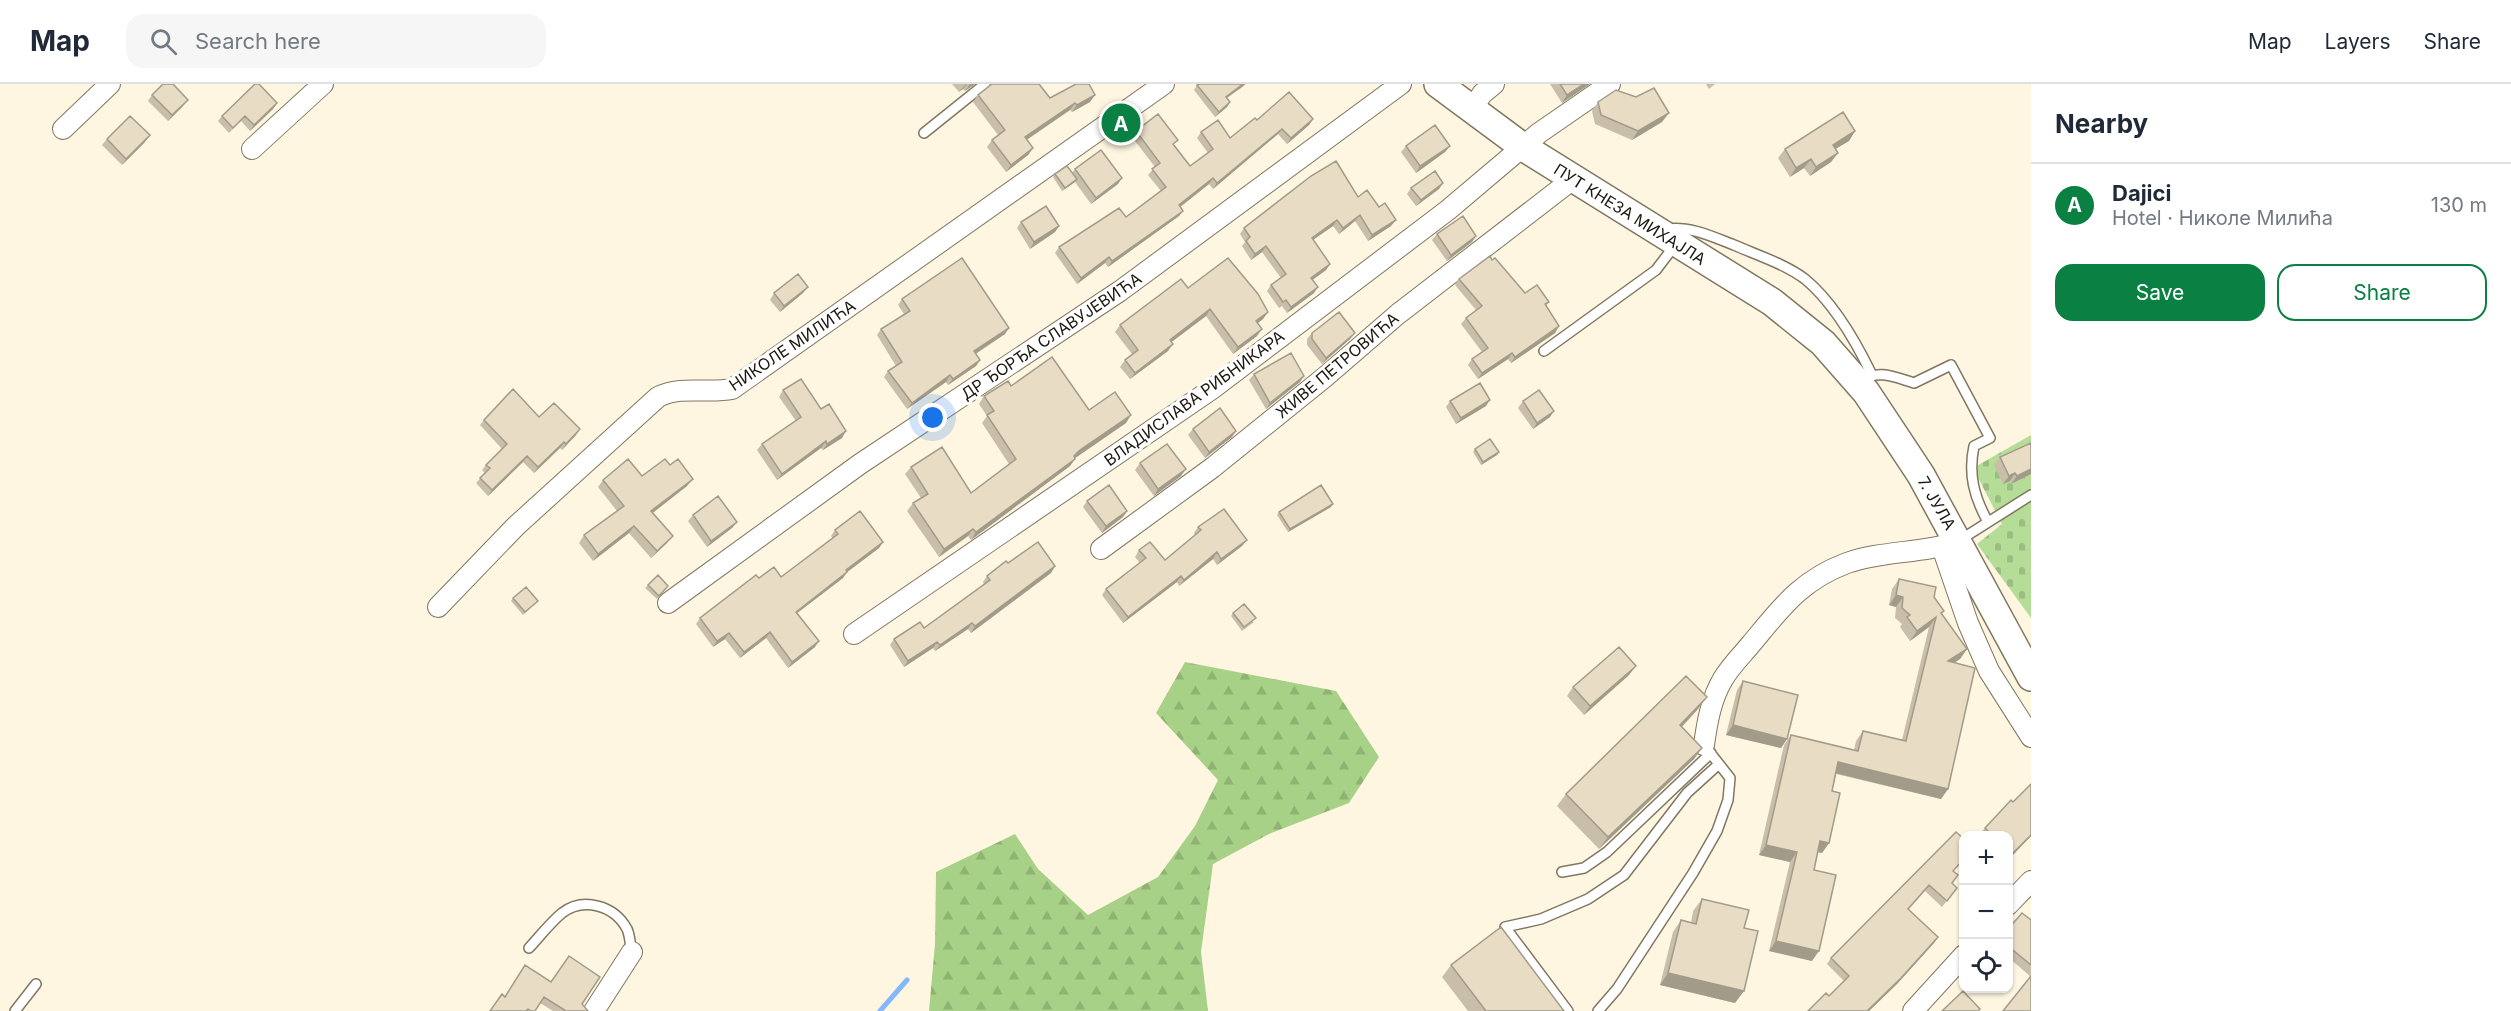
<!DOCTYPE html>
<meta charset="utf-8">
<style>
body{margin:0;font-family:Inter,sans-serif;background:#f6f6f7;color:#1f2937}
.controls{position:absolute;right:18px;bottom:18px;display:grid;overflow:hidden;border-radius:12px;box-shadow:0 2px 4px #0004}
.controls button{width:54px;height:54px;display:grid;place-items:center;padding:0;border:0;border-bottom:2px solid #e0e1e3;background:#fff;color:#1f2937;font:30px sans-serif}
.you{position:absolute;left:933px;top:334px;width:21px;height:21px;margin:-15px;border:4px solid #fff;border-radius:50%;background:#1a73e8;box-shadow:0 0 0 9px #1a73e833}
.badge{display:grid;place-items:center;width:39px;height:39px;border-radius:50%;background:#0b8043;color:#fff;font-size:20px;font-weight:700}
.pin{position:absolute;translate:-50% -50%;border:3px solid #fff;box-shadow:0 2px 6px #0006}
.list{margin:0;padding:0;list-style:none}
h2{display:flex;justify-content:space-between;align-items:center;height:78px;margin:0;padding:0 24px;font-size:26px}
h2 small{font-size:20px;font-weight:400;color:#747a83}
.list li{display:grid;grid-template-columns:39px 1fr auto;gap:18px;align-items:center;box-sizing:border-box;height:84px;padding:0 24px;border-top:2px solid #e0e1e3}
.list b{display:block;font-size:22px;white-space:nowrap}
.list p{margin:0;font-size:20px;white-space:nowrap;color:#747a83}
.list em{font-size:20px;font-style:normal;color:#747a83}
.actions{display:flex;gap:12px;padding:18px 24px}
.actions a{flex:1;padding:14px 0;border:2px solid #0b8043;border-radius:18px;text-align:center;font-size:21px;color:#0b8043}
.actions .main{background:#0b8043;color:#fff}
.icon{flex:none;width:33px;height:33px;fill:none;stroke:currentColor;stroke-width:2;stroke-linecap:round;stroke-linejoin:round}
.map{position:relative;flex:none;width:2031px;height:927px;overflow:hidden}
header{display:flex;align-items:center;gap:36px;box-sizing:border-box;height:84px;padding:0 30px;background:#fff;border-bottom:2px solid #e0e1e3}
header strong{font-size:28px}
nav{display:flex;gap:33px;margin-inline-start:auto;font-size:21px}
.search{width:420px;height:54px;background:#f6f6f7;display:flex;align-items:center;gap:15px;box-sizing:border-box;padding:0 21px;border-radius:18px;color:#747a83;font-size:22px}
main{display:flex}
aside{flex:1;background:#fff}
.map>svg:first-child{display:block}
.forest{fill:url(#forest-firs)}
.cemetery{fill:url(#cemetery-stones)}
.lines{fill:none;stroke-linecap:round;stroke-linejoin:round}
.stream{stroke:#84b8fa;stroke-width:5}
.service-casing{stroke:#807760;stroke-width:12}
.minor-casing{stroke:#807760;stroke-width:22}
.secondary-casing{stroke:#807760;stroke-width:30}
.service{stroke:#fff;stroke-width:9}
.minor{stroke:#fff;stroke-width:20}
.secondary{stroke:#fff;stroke-width:27}
.wall{fill:#c8bea9}
.shaded-wall{fill:#a29b89}
.building{fill:#e8ddc4;stroke:#a29b89;stroke-width:1.5}
.labels{text-anchor:middle;stroke-width:6;stroke-linejoin:round;paint-order:stroke}
.street-label{font-size:16px;fill:#1c180f;stroke:#fff}
</style>
<header>
<strong>Map</strong>
<div class="search"><svg class="icon" aria-label="search" viewBox="0 0 24 24"><circle cx="10" cy="10" r="6"/><path d="M15 15l6 6"/></svg>Search here</div>
<nav><a>Map</a><a>Layers</a><a>Share</a></nav>
</header>
<main>
<div class="map">
<svg width="2031" height="927" viewBox="0 0 2031 927">
<defs>
<pattern id="forest-firs" width="22" height="20" patternUnits="userSpaceOnUse" patternTransform="scale(1.5)"><rect width="22" height="20" fill="#a7d186"/><path d="M5 1l3.5 6h-7zM16 11l3.5 6h-7z" fill="#8fb372"/></pattern>
<pattern id="cemetery-stones" width="16" height="16" patternUnits="userSpaceOnUse" patternTransform="scale(1.5)"><rect width="16" height="16" fill="#b5dd97"/><path d="M2 7V4a2 2 0 0 1 4 0v3zM10 15v-3a2 2 0 0 1 4 0v3z" fill="#9bbd81"/></pattern>
</defs>
<rect width="100%" height="100%" fill="#fff6e2"/>
<path class="forest" d="M1185 578 1336 607 1379 673 1349 719 1269 750 1213 780 1201 868 1208 927H929L935 860 936 788 1015 750 1038 785 1088 831 1158 793 1195 742 1218 696 1156 629Z"/>
<path class="cemetery" d="M2031 351V534L1977 460 2002 440 1973 384Z"/>
<g class="lines">
<path class="stream" d="M880 927 907 896"/>
<defs>
<path id="service" d="M924 49 985 0
M1668 145C1691 142 1713 153 1734 161 1757 171 1785 180 1805 195 1834 219 1855 256 1871 289
M1544 267 1656 186 1675 161
M1860 297C1879 285 1894 293 1914 299L1951 281 1990 354 1974 362C1968 390 1974 413 1988 438
M1960 456 2031 411
M1562 788 1584 784 1607 768 1711 669
M529 864C540 852 550 839 562 829 583 813 614 821 627 845 630 851 630 861 632 868
M15 927 36 900
M1568 927 1505 843 1541 835 1588 815 1624 791 1687 709 1719 680
M1598 927 1617 905 1693 789 1717 747 1728 716 1730 694 1704 661"/>
<path id="minor" d="M1472 25 1482 10 1494 0
M63 45 110 0
M252 65 323 0
M1942 463 1968 539 1989 587 2031 653
M1101 465 1212 384 1325 293 1398 230 1573 95
M668 519 860 380 1120 207 1401 0
M438 523 516 442 658 313C682 301 707 310 732 305L1164 0
M854 550 1212 305 1448 126 1539 49 1610 0
M1704 661C1707 639 1711 615 1723 595 1730 583 1742 571 1751 560 1781 524 1801 496 1847 479 1884 466 1923 470 1958 457
M2008 821 2031 797
M594 927 632 868
M1913 927 1964 871"/>
<path id="secondary" d="M1438 0 1523 63 1772 218 1823 259 1866 308 1921 391 2031 593"/>
</defs>
<use href="#service" class="service-casing"/>
<use href="#minor" class="minor-casing"/>
<use href="#secondary" class="secondary-casing"/>
<use href="#service" class="service"/>
<use href="#minor" class="minor"/>
<use href="#secondary" class="secondary"/>
</g>
<path class="wall" d="M952 0H975L965 7 963 5 959 8Z
M990 0H1039L1050 14 1090 18 1072 28 1070 26 1027 56 1033 64 1028 71 1006 88 987 63 992 56 998 51 973 18 978 11 990 2Z
M1550 0H1590L1562 19Z
M1706 0H1715L1709 5Z
M1197 1 1244 2 1227 14 1230 18 1227 23 1215 33 1194 6Z
M152 11 183 22 168 37 148 17Z
M1598 18 1662 38 1632 56 1595 40 1592 27Z
M277 19 273 25 250 47 241 37 229 49 218 37 222 32Z
M1313 35 1309 41 1287 60 1278 50 1213 105 1209 100 1180 123 1183 127 1179 132 1108 183 1105 179 1077 200 1055 169 1059 163 1126 133 1161 107 1148 91 1155 83 1132 53 1136 47 1174 61 1190 82 1208 69 1197 54 1201 48 1230 54 1257 36Z
M1855 47 1849 57 1835 65 1838 69 1831 78 1810 92 1804 84 1790 93 1778 74 1785 65Z
M107 55 145 58 122 81 102 61Z
M1406 62H1450L1445 68 1416 89 1401 68Z
M1075 85 1118 100 1091 120 1075 98 1062 107 1053 93 1055 90 1072 89Z
M1411 104 1439 105 1416 122 1407 110Z
M1358 113 1391 142 1368 157 1355 137 1339 150 1333 142 1313 156 1330 180 1326 186 1312 196 1314 209 1287 229 1282 222 1279 224 1267 207 1271 201 1281 194 1262 168 1251 176 1242 162 1245 158 1240 150 1244 144Z
M1021 138 1059 142 1055 148 1030 165 1017 144Z
M1437 150 1476 152 1472 158 1447 177 1432 156Z
M1492 176 1525 209 1549 218 1546 222 1559 242 1555 249 1511 279 1508 275 1478 295 1468 281 1472 275 1482 268 1461 240 1466 234 1476 226 1455 201 1459 195Z
M1188 204 1268 228 1263 235 1258 239 1257 252 1233 270 1206 232 1171 258 1168 267 1130 295 1120 283 1125 276 1132 270 1115 248 1120 241Z
M774 209H803L780 228 770 216Z
M902 215 1005 250 976 270 980 276 976 282 948 301 946 298 907 325 884 293 888 287 896 282 877 251 881 245 904 230 898 221Z
M1312 249H1355L1350 255 1322 280 1307 261V255Z
M1254 290 1300 298 1266 325 1249 296Z
M1011 302 1089 326 1126 339 1075 374V375L1070 382 971 456 968 452 939 473 907 427 913 419 921 414 905 390 911 383 971 409 1009 380 982 339 987 332 979 320 984 312Z
M783 306 821 325 842 354 823 366 821 364 777 396 757 366 762 360 796 337 779 313Z
M1450 317 1486 322 1456 340 1446 323Z
M1523 317 1550 333 1533 345 1518 324Z
M539 333 576 351 562 366 560 364 534 389 523 378 488 412 476 399 485 389 482 386 486 381 502 365 480 341 484 336Z
M1193 345 1232 353 1205 374 1188 351Z
M2031 355V390L2011 400 2010 397 2003 400 1994 381 2000 373 2028 360Z
M1475 365 1499 368 1497 371 1481 381 1473 368Z
M1140 379 1181 392 1154 412 1135 386Z
M670 381 687 402 652 429 667 459 651 474 629 449 593 477 579 459 584 451 617 427 598 403 603 396 642 392Z
M1087 417 1127 427 1123 433 1102 449 1083 423Z
M1331 423 1288 448 1277 431 1279 428Z
M693 431 737 438 732 444 707 463 688 437Z
M1198 443 1247 456 1242 462 1217 481 1213 475 1179 502 1177 498 1123 539 1102 511 1106 505 1140 479 1135 473 1139 466 1165 476 1195 451 1194 449Z
M835 446 883 458 879 464 847 488 843 494 797 529 815 563 788 584 766 554 740 574 725 555 713 563 696 540 700 534 759 494 781 493 833 455 831 452Z
M1008 479 1055 482 1051 489 971 549 968 545 935 567 933 564 904 583 890 561 894 555 924 544 984 500 983 498 987 492Z
M1899 495 1934 513 1944 527 1942 530 1967 565 1960 575 1954 579 1948 705 1941 715 1836 690 1832 707 1829 759 1822 769 1818 768 1814 786 1812 877 1769 867 1790 778 1759 771 1784 661 1791 651 1854 666 1856 657 1863 647 1902 656 1929 543 1910 557 1900 543 1902 540 1895 534 1896 523 1889 521 1892 505Z
M648 501 668 502 657 515 645 504Z
M513 514 538 517 523 531 511 517Z
M1233 529 1254 538 1242 547 1231 532Z
M1629 591 1584 631 1567 612 1573 603Z
M1743 597 1787 655 1781 664 1726 651 1737 606Z
M1698 625 1682 643 1702 664 1694 675 1599 765 1557 722 1566 710Z
M2013 718 2031 752 2008 776V752H1982L1980 750 1985 744Z
M1956 748 1952 800 1957 804 1942 823 1925 807 1908 826 1934 859 1897 900 1869 927H1808L1829 912 1844 897 1827 880 1831 874Z
M1702 815 1735 919 1660 901 1673 848 1681 836 1691 839 1693 827Z
M2031 836V927V893L2008 873V845Z
M525 881 582 920 588 927H553L540 919 535 927H490L505 912Z
M1451 881 1564 927H1468L1442 893Z"/>
<path class="shaded-wall" d="M966 0H967L963 5 959 8Z
M970 0H975L965 7Z
M1243 0H1246L1222 17 1226 13Z
M1584 0H1590L1562 19 1567 11Z
M1095 11 1090 18 1072 28 1077 21Z
M188 16 183 22 168 37 172 31Z
M1230 18 1227 23 1215 33 1219 28Z
M277 19 273 25 250 47 254 41Z
M1075 19 1070 26 1020 60 1025 53Z
M1669 29 1662 38 1632 56 1638 47Z
M1313 35 1309 41 1287 60 1291 54Z
M1282 45 1278 50 1213 105 1217 99Z
M1855 47 1849 57 1827 70 1833 61Z
M150 51 145 58 122 81 126 75Z
M1450 62 1445 68 1416 89 1420 82Z
M1033 64 1028 71 1006 88 1011 81Z
M1838 69 1831 78 1810 92 1816 83Z
M1811 75 1804 84 1790 93 1796 84Z
M1122 94 1118 100 1091 120 1096 114Z
M1213 94 1209 100 1175 127 1179 121Z
M1077 95 1075 98 1062 107 1065 104Z
M1443 99 1439 105 1416 122 1421 116Z
M1183 127 1179 132 1108 183 1112 177Z
M1360 131 1355 137 1339 150 1343 144Z
M1337 136 1333 142 1307 160 1312 154Z
M1396 136 1391 142 1368 157 1372 151Z
M1059 142 1055 148 1030 165 1034 158Z
M1476 152 1472 158 1447 177 1451 171Z
M1266 162 1262 168 1251 176 1255 170Z
M1109 173 1105 179 1077 200 1081 194Z
M1330 180 1326 186 1307 200 1311 194Z
M808 203 803 209 780 228 784 222Z
M1318 203 1314 209 1287 229 1291 223Z
M1210 225 1206 232 1165 263 1170 256Z
M1268 228 1263 235 1251 244 1256 237Z
M1559 242 1555 249 1511 279 1515 273Z
M1009 244 1005 250 970 273 974 267Z
M1262 245 1257 252 1233 270 1238 263Z
M1355 249 1350 255 1322 280 1326 274Z
M1173 260 1168 267 1130 295 1135 289Z
M1512 269 1508 275 1478 295 1482 289Z
M980 276 976 282 948 301 953 295Z
M950 291 946 298 907 325 912 319Z
M1304 292 1300 298 1266 325 1270 319Z
M1490 316 1486 322 1456 340 1461 334Z
M1554 327 1550 333 1533 345 1537 339Z
M1131 331 1126 339 1068 379 1074 372 1080 366Z
M580 345 576 351 562 366 566 360Z
M846 347 842 354 823 366 827 360Z
M1236 347 1232 353 1205 374 1209 368Z
M826 357 821 364 777 396 782 390Z
M564 358 560 364 534 389 538 383Z
M1499 368 1497 371 1481 381 1483 378Z
M527 372 523 378 488 412 492 406Z
M1075 375 1070 382 971 456 976 448Z
M1186 385 1181 392 1154 412 1158 405Z
M2031 385V390L2011 400 2017 392Z
M2015 389 2010 397 2003 400 2009 392Z
M693 395 687 402 645 435 651 427Z
M1333 420 1331 423 1288 448 1290 445Z
M1127 427 1123 433 1102 449 1106 442Z
M737 438 732 444 707 463 711 457Z
M634 442 629 449 593 477 598 470Z
M973 445 968 452 939 473 944 465Z
M673 452 667 459 651 474 657 467Z
M1247 456 1242 462 1217 481 1221 475Z
M883 458 879 464 842 492 846 486Z
M1217 468 1213 475 1179 502 1184 496Z
M1055 482 1051 489 971 549 975 542Z
M847 488 843 494 792 533 796 528Z
M1181 492 1177 498 1123 539 1128 533Z
M1896 511 1903 513 1896 523 1889 521Z
M1936 533 1929 543 1910 557 1917 547Z
M972 539 968 545 935 567 940 561Z
M770 548 766 554 740 574 744 568Z
M729 549 725 555 713 563 717 557Z
M819 557 815 563 788 584 792 578Z
M937 558 933 564 904 583 908 577Z
M1967 565 1960 575 1941 587 1948 577Z
M1636 582 1629 591 1584 631 1590 622Z
M1707 613 1698 625 1672 653 1680 641Z
M1733 641 1787 655 1781 664 1726 651Z
M1702 664 1694 675 1599 765 1608 753Z
M1838 678 1948 705 1941 715 1831 688Z
M2031 751V752L2008 776 2012 770Z
M1820 757 1829 759 1822 769 1813 767Z
M1766 761 1797 768 1790 778 1759 771Z
M1938 853 1934 859 1897 900 1869 927H1867Z
M1776 857 1819 867 1812 877 1769 867Z
M1668 889 1744 907 1735 919 1660 901Z"/>
<path class="building" d="M163 0H173L188 16 172 31 152 11Z
M255 0H259L277 19 254 41 245 32 233 44 222 32Z
M992 0H1039L1050 14 1076 0H1089L1095 11 1077 21 1075 19 1025 53 1033 64 1011 81 992 56 1005 46 978 11Z
M1200 0H1243L1226 13 1230 18 1219 28 1197 1Z
M1560 0H1584L1567 11Z
M1654 4 1669 29 1638 47 1601 31 1598 18 1616 6 1636 13Z
M1289 8 1313 35 1291 54 1282 45 1217 99 1213 94 1179 121 1183 127 1112 177 1109 173 1081 194 1059 163 1119 124 1126 133 1166 103 1152 85 1160 79 1136 47 1158 30 1178 56 1173 60 1190 82 1213 65 1201 48 1218 36 1230 54 1255 34 1257 36Z
M1843 28 1855 47 1833 61 1838 69 1816 83 1811 75 1796 84 1785 65Z
M130 32 150 51 126 75 107 55Z
M1435 41 1450 62 1420 82 1406 62Z
M1101 66 1122 94 1096 114 1075 85Z
M1336 77 1358 113 1367 106 1379 123 1385 119 1396 136 1372 151 1360 131 1343 144 1337 136 1312 154 1330 180 1311 194 1318 203 1291 223 1286 216 1283 218 1271 201 1286 190 1266 162 1255 170 1246 157 1250 153 1244 144 1311 92Z
M1067 82 1077 95 1065 104 1055 90Z
M1435 87 1443 99 1421 116 1411 104Z
M1046 122 1059 142 1034 158 1021 138Z
M1463 132 1476 152 1451 171 1437 150Z
M1490 172 1492 176 1495 174 1525 209 1537 201 1549 218 1545 220 1559 242 1515 273 1512 269 1482 289 1472 275 1488 264 1466 234 1482 222 1459 195Z
M962 174 1009 244 974 267 980 276 953 295 950 291 912 319 888 287 902 278 881 245 910 227 902 215Z
M1228 174 1258 210 1268 228 1256 237 1262 245 1238 263 1210 225 1170 256 1173 260 1135 289 1125 276 1138 266 1120 241 1181 195 1188 204Z
M798 190 808 203 784 222 774 209Z
M1339 228 1355 249 1326 274 1312 255V249Z
M1291 269 1304 292 1270 319 1254 290Z
M1052 273 1089 326 1115 308 1131 331 1080 366 1074 372 1075 375 976 448 973 445 944 465 913 419 928 410 911 383 942 363 971 409 1016 375 987 331 994 327 984 312 1008 297 1011 302Z
M801 295 821 325 829 320 846 347 827 360 826 357 782 390 762 360 801 333 783 306Z
M1480 299 1490 316 1461 334 1450 317Z
M513 305 539 333 554 319 580 345 566 360 564 358 538 383 527 372 492 406 480 394 490 384 486 381 507 360 484 336Z
M1539 306 1554 327 1537 339 1523 317Z
M1220 324 1236 347 1209 368 1193 345Z
M1490 355 1499 368 1483 378 1475 365Z
M2031 359V385L2017 392 2015 389 2009 392 2000 373Z
M1167 360 1186 385 1158 405 1140 379Z
M628 375 642 392 665 375 670 381 678 375 693 395 651 427 673 452 657 467 634 442 598 470 584 451 624 422 603 396Z
M1109 401 1127 427 1106 442 1087 417Z
M1321 401 1333 420 1290 445 1279 428Z
M718 412 737 438 711 457 693 431Z
M1224 425 1247 456 1221 475 1217 468 1184 496 1181 492 1128 533 1106 505 1146 474 1139 466 1150 458 1165 476 1201 446 1198 443Z
M860 427 883 458 846 486 847 488 796 528 819 557 792 578 770 548 744 568 729 549 717 557 700 534 756 491 759 494 774 483 781 493 838 450 835 446Z
M1038 458 1055 482 975 542 972 539 940 561 937 558 908 577 894 555 920 538 924 544 990 496 987 492 1006 477 1008 479Z
M658 491 668 502 659 512 648 501Z
M1899 495 1936 503 1934 513 1944 527 1941 529 1967 565 1948 577 1975 584 1948 705 1838 678 1832 707 1840 709 1829 759 1820 757 1814 786 1836 791 1819 867 1776 857 1797 768 1766 761 1791 651 1858 667 1863 647 1906 657 1936 533 1917 547 1907 533 1910 531 1902 524 1903 513 1896 511Z
M526 503 538 517 525 528 513 514Z
M1244 520 1256 534 1244 543 1233 529Z
M1619 563 1636 582 1590 622 1573 603Z
M1686 592 1707 613 1680 641 1702 664 1608 753 1566 710Z
M1743 597 1798 611 1787 655 1733 641Z
M2031 700V751L2012 770 2008 767V752H1993L1985 744 2011 716 2013 718Z
M1956 748 1964 755V775L1953 787 1958 791 1952 799 1957 804 1947 817 1929 801 1908 825 1938 853 1901 894 1867 927H1808L1826 909 1829 912 1849 892 1831 874Z
M1702 815 1749 826 1744 844 1758 847 1744 907 1668 889 1681 836 1696 840Z
M2022 829 2031 836V881L2008 862V845Z
M1501 843 1564 927H1486L1451 881Z
M569 872 600 893 582 920 588 927H566L544 913 535 927H531L528 925 526 927H490L502 910 505 913 525 881 551 898Z
M2031 892V927H2003Z
M1963 907 1980 925 1978 927H1942Z"/>
<g class="labels">
<g class="street-label">
<text transform="translate(1630 130) rotate(32)" y="6">ПУТ КНЕЗА МИХАЈЛА</text>
<text transform="translate(1051 252) rotate(-34)" y="6">ДР ЂОРЂА СЛАВУЈЕВИЋА</text>
<text transform="translate(792 261) rotate(-34)" y="6">НИКОЛЕ МИЛИЋА</text>
<text transform="translate(1337 281) rotate(-40)" y="6">ЖИВЕ ПЕТРОВИЋА</text>
<text transform="translate(1194 314) rotate(-36)" y="6">ВЛАДИСЛАВА РИБНИКАРА</text>
<text transform="translate(1937 419) rotate(60)" y="6">7. ЈУЛА</text>
</g>
</g>
</svg>
<div class="controls">
<button>+</button>
<button>−</button>
<button><svg class="icon" aria-label="locate" viewBox="0 0 24 24"><circle cx="12" cy="12" r="6"/><path d="M12 2v4M12 18v4M2 12h4M18 12h4"/></svg></button>
</div>
<div class="you"></div>
<div class="pin badge" style="left:1121px;top:39px">A</div>
</div>
<aside>
<h2>Nearby<small></small></h2>
<ul class="list">
<li><span class="badge">A</span><div><b>Dajici</b><p>Hotel · Николе Милића</p></div><em>130 m</em></li>
</ul>
<div class="actions"><a class="main">Save</a><a>Share</a></div>
</aside>
</main>
